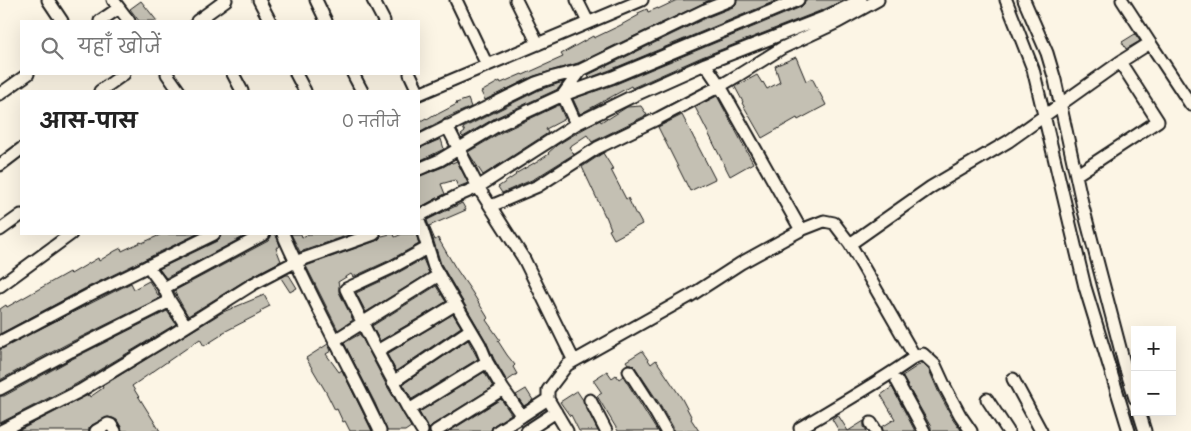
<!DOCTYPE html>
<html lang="hi">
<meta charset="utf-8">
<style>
body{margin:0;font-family:"Playpen Sans","Playpen Sans Deva",sans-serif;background:#f6f6f6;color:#222}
.controls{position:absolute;right:15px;bottom:15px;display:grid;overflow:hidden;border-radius:0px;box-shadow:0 5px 20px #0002}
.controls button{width:45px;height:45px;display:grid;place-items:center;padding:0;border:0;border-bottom:1px solid #e0e0e0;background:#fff;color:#222;font:25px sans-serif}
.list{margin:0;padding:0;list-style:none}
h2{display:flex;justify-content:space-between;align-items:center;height:65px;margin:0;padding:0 20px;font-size:21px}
h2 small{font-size:16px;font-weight:400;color:#767676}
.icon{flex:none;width:28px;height:28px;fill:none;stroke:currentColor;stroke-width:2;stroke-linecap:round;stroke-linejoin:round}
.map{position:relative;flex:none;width:1191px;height:431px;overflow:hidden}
.search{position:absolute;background:#fff;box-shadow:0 5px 20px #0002;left:20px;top:20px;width:400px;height:55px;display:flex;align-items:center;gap:12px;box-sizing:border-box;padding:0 18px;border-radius:0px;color:#767676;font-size:19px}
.panel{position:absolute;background:#fff;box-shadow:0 5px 20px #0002;left:20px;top:90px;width:400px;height:145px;border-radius:0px}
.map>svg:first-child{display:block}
.building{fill:#c4c0b3;stroke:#1c1c1c}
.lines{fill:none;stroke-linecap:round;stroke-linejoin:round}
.minor-casing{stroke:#1c1c1c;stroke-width:15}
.minor{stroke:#fcf5e5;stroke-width:11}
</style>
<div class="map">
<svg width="1191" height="431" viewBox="0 0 1191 431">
<rect width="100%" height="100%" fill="#fcf5e5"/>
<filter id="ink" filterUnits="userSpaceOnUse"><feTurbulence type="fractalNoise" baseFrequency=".02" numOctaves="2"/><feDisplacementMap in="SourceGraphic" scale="10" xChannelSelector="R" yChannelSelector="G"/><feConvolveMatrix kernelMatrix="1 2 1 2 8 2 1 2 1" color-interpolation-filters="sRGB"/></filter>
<g filter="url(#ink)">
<path class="building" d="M677 0H710L578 63 534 76 485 100 481 92 500 81 501 83 522 74 523 75 563 57 561 54 593 36 594 38 621 25 639 15 638 13 647 9 648 12 658 8V9Z
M737 0H778L610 70 589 78 588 75 708 17 733 7 736 4Z
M805 0H844L825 9 702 57 632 88 631 86 580 114 573 99 616 84 801 7 804 4Z
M141 1 157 21H139L130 9Z
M1135 34 1140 41 1126 49 1122 42Z
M796 57 806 81 812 78 826 105 798 120 797 118 762 138 742 103 743 102 735 87 757 75 762 83 763 82 767 89 780 82 775 66Z
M563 82 558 89 495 118 463 137 461 135 465 132 463 128 539 90Z
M717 96 753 163 730 176 695 107Z
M468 99 471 107 444 119 419 133V122L426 118 427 119 435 114 436 115 457 104 456 103Z
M559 105 565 119 546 129 548 133 483 175 468 152 502 132Z
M641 106 647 115 592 142 587 135 569 147 574 154 534 179 502 193 498 187 516 175 515 174 534 163V164L549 154 548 153 557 145 580 131 600 120 601 122 607 118 608 119 627 107Z
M682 115 715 179 690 191 658 127Z
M441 139 444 149 419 161V148Z
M603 153 613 169 611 170 626 199 628 198 636 215H637L642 224 614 239 609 230 611 229 606 216H605L582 167Z
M457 161 468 183 458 187 455 180 441 184 445 194 419 208V176L443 167 450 163 451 162 452 163Z
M462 203 466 210 429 226 435 240 438 238 455 267 472 292 488 318 486 320 500 340 498 341 507 355 515 365 513 367 517 374 507 381 494 359 486 341 441 264 427 220Z
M162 234H197L86 288 0 334V309L6 305 7 307 69 272 71 274 98 258 99 261 115 251 121 248 122 251 141 242 142 243Z
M221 234H249L166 278 159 269 217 241 220 238Z
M271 234H276L280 246 276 248 281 261 249 278 188 316 174 291 268 241 271 237Z
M291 234H301L302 237 309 234H352L300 252Z
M390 234H394L395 237 402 234H416L419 244 388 261 353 277 351 274 338 282 339 286V292L353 320 338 330 306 266 376 241 380 238 381 235 382 236Z
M423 259 429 273 366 312 356 293 394 275Z
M286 275H289L297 288 290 292 281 278Z
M149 281 160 298 67 344 0 380V349L131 283 134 289Z
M436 286 446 302 380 341 372 326Z
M264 295 270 306 260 311 261 313 222 333 223 334 204 346 200 339 132 386 160 431H122L121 427 117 420 113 418 108 417 92 425 89 428V431H18L84 397 89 395 90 397 103 388 102 386 223 312Z
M167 311 176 324 76 384 0 423V396H4L74 358Z
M453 314 461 327 396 371 387 354Z
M360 334 387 386 411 427 405 431H387L375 403 344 343Z
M468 340 478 359 412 399 403 384Z
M328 344 331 351 326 354 339 372 342 370 372 431H350L345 421 343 422 337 409 335 410 326 392 306 358Z
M642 351 651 364 656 360 682 399 692 418 691 419 699 431H673V427L661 406 635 367 632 364H628L626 361Z
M922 363 929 370 939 393 953 419 961 430 959 431H931V427L902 376Z
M607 371 612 378 616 375 619 379 623 376 657 431H618L597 396 602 393 593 380Z
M484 372 493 387 432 425 429 429 419 412Z
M892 387 915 431H883L882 427 895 419 881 395Z
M526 389 533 400 524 406 516 395Z
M577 391 583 400 598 431H579L571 415 570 416 560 402Z
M501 399 511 414 494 425 492 427 491 431H450Z
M838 415 848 431 864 421V427L867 431H839L832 419Z"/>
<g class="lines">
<defs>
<path id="minor" d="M48 0 62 21
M113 0 129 21
M259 0 270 21
M316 0 326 21
M373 0 384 21
M456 0 487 65
M516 0 538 44
M577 0 588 22
M1006 0 1033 69 1085 287 1129 431
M1024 0 1047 53 1055 80 1083 207 1124 363 1135 398
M1122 0 1150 43
M100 21 119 8
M197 21 226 0
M705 64 720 86 801 230
M167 74 179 91
M233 74 242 91
M296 74 305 91
M353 74 362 91
M410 74 418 91
M100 91 124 74
M0 94 28 74
M419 94 642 0
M576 124 563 95 581 70
M447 126 478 187 524 259 574 361
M419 141 536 83 554 77 581 70 705 10 730 0
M0 165 21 149
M419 169 440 160 498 125 563 95 613 77 798 0
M1076 175 1158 121 1120 62
M491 206 538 186 597 148 659 118 720 86 737 76 782 48 838 22 878 0
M419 216 455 197 478 187 576 124 631 97 705 64 828 16 861 0
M419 220 434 267 480 345 487 362 503 389 436 431
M0 230 21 215
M283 234C312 301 349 365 380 431
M850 244 931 187 1009 141 1120 62 1150 43 1191 105
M427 248 391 268 346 289 372 342 409 410 487 362
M148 266 164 288
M0 286 71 234
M170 301 186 326
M335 340 439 275
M0 342 89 295 214 234
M377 351 425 323 456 304
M629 371 654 410 666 431
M1013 379 1041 431
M897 381 924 431
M393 382 470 330
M0 389 71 351 170 301 164 288 264 234
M987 399 1008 431
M590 400 606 431
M409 410 422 431
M1139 412 1145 431
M522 416 548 399
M871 423 876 431
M800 428C839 405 878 383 915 357
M1 431 80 391 169 337 253 284 295 262 374 234
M96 431 108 424 111 425 115 431
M498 431 522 416 503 389
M527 431 556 412
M567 431 548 399V390L567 365 690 296 741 263 801 230 824 221 834 223 850 244 915 357 923 354 935 365 946 389 960 415 971 431"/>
</defs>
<use href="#minor" class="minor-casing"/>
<use href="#minor" class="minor"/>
</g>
</g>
</svg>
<div class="controls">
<button>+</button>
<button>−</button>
</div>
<div class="search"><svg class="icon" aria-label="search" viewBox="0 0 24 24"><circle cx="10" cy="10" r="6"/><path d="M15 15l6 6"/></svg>यहाँ खोजें</div>
<section class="panel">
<h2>आस-पास<small>0 नतीजे</small></h2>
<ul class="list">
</ul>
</section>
</div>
